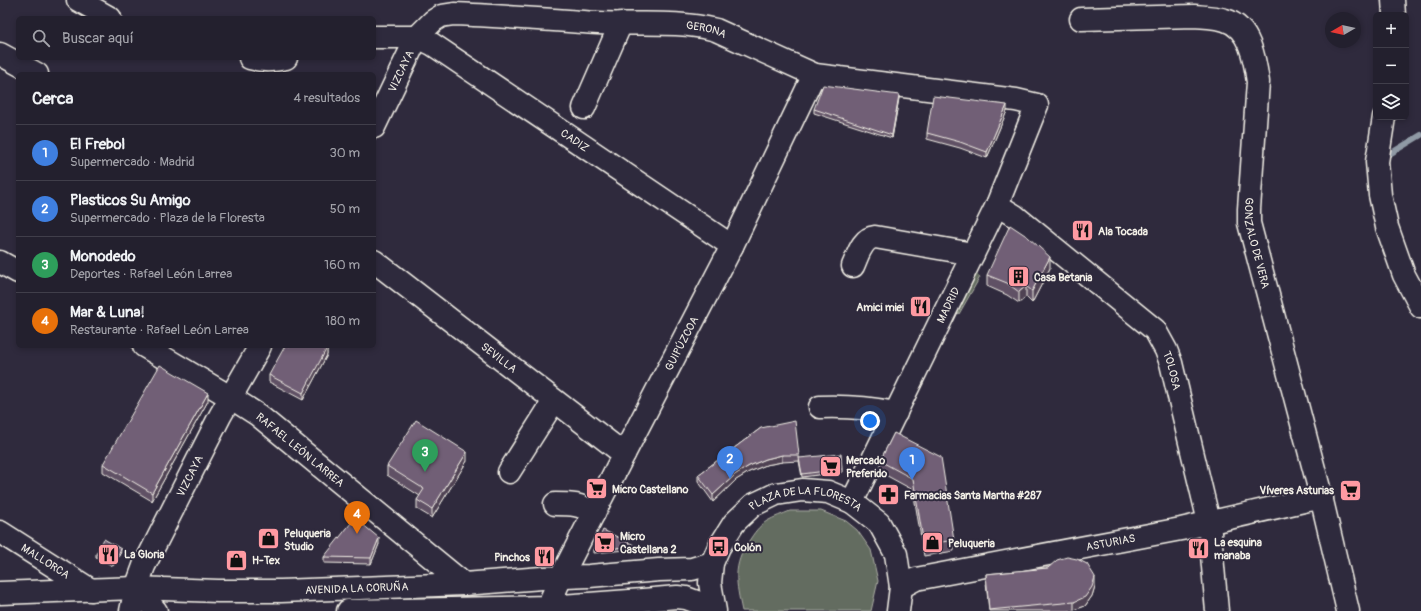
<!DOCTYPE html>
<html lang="es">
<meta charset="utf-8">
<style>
body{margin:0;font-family:Pangolin,sans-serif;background:#2f2d3a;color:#f1f3f6}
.controls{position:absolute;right:12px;top:12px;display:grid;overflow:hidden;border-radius:6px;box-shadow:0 2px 6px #0003}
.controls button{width:36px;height:36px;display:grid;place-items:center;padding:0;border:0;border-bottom:1px solid #403e4a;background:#23202e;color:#f1f3f6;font:20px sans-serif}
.compass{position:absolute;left:1325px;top:12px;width:36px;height:36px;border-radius:50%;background:#23202e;box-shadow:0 2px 6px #0003;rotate:261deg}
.you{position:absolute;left:870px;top:421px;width:14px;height:14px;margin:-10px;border:3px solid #fff;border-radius:50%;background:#1a73e8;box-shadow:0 0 0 6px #1a73e833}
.badge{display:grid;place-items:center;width:26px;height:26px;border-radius:50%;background:#ff9aa2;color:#fff;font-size:13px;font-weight:700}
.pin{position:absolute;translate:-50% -33px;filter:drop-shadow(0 1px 2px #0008)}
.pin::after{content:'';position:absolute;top:21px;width:14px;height:12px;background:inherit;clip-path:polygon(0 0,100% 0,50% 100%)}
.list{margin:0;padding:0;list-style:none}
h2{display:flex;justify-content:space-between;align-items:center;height:52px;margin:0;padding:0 16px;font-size:17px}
h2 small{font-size:13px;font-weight:400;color:#a3a3aa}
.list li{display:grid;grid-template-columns:26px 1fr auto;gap:12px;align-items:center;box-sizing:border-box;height:56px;padding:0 16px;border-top:1px solid #403e4a}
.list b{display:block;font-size:15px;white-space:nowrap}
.list p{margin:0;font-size:13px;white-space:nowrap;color:#a3a3aa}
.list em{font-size:13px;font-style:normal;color:#a3a3aa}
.icon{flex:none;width:22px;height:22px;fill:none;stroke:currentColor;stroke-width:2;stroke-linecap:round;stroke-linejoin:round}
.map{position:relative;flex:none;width:1421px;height:611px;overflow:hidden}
.search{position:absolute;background:#23202e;box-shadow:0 2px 6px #0003;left:16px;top:16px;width:360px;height:44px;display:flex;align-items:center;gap:10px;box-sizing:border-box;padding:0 14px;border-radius:6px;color:#a3a3aa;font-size:15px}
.panel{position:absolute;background:#23202e;box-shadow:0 2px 6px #0003;left:16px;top:72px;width:360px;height:276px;border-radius:6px}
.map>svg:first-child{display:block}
.green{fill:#636c60;stroke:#acaea4}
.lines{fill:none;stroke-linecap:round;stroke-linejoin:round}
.stream{stroke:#909aa5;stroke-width:6}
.minor-casing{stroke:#f4f1e8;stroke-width:25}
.major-casing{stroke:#f4f1e8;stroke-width:25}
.minor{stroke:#2f2a3d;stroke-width:22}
.major{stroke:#2f2a3d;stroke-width:22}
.wall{fill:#615165;stroke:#f4f1e8}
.shaded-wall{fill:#4f4253;stroke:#f4f1e8}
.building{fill:#715e76;stroke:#f4f1e8}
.labels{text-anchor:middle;stroke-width:4;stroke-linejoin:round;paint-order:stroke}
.street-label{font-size:11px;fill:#f4f1e8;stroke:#2f2a3d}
.poi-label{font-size:11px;font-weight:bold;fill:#f4f1e8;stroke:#2f2a3d;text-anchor:start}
</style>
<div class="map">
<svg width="1421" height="611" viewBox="0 0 1421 611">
<rect width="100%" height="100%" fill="#2f2a3d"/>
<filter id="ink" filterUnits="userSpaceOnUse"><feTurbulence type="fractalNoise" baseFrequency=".025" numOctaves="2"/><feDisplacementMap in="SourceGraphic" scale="8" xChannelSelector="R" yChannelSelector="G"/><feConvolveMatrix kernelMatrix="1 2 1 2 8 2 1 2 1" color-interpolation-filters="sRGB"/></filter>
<g filter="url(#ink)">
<path class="green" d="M976 273 980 277 959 314 955 311Z
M790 511H821L846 521 857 530 871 550 878 581 871 611H742C736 583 732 566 749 541 754 533 759 526 767 521 774 517 783 514 790 511Z"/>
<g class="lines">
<path class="stream" d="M1383 158 1421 135"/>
<defs>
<g id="minor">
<path d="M78 0 110 18"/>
<path d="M1393 0 1394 15"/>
<path id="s1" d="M1081 19 1194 16C1205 17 1215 17 1225 20 1250 27 1255 60 1258 82L1249 209V223L1319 488 1348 611"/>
<path id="s2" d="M374 37H417L432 44 732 246"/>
<path d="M0 54 37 74"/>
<path d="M250 58C262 61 273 61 286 58"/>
<path d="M584 108 621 23"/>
<path d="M1384 117 1377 162 1380 195 1387 227 1404 275 1421 307"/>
<path id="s3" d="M374 127 417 37 433 21 441 16 454 14C502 16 550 20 598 23 637 25 678 20 716 30L815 75 1016 100 1037 105 997 205 852 502"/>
<path id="s4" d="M997 205 1015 216 1155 330 1166 350 1171 363 1209 522 1217 611"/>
<path id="s5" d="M374 261 624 454"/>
<path d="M0 262 18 272"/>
<path d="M853 266C858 255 862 238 875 237L973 254"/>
<path id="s6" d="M144 346 230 397 258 415 464 584"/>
<path d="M820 407C846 406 870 408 896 413"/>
<path d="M509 472 554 401"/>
<path d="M555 504C573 504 579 504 594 513"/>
<path id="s7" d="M0 532 91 590"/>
<path id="s8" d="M901 587 916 579 1181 529 1308 500 1322 498"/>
<path d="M136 588 156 611"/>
<path id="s9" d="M131 611 136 588 144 566 220 416 260 346"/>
<path id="s10" d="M546 611 561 577 624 454 732 246 811 81 815 75"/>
</g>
<g id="major">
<path id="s11" d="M0 593 136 588 218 591H281L464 584 542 578 589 576 659 570 692 569 712 563"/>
<path d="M348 611 548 607 643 600 677 597 686 598 713 608"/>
<path id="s12" d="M715 611 710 583 712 563 719 547 734 523 753 505 776 494 802 490 828 492 852 502 879 523 896 554 901 587 898 611"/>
</g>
</defs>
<use href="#minor" class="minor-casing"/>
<use href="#major" class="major-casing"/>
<use href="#minor" class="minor"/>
<use href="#major" class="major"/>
</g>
<path class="wall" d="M899 98 892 138 814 113V109Z
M1007 111 987 158 960 148 927 139V133Z
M1050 268 1032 303 1026 297 1019 303 1007 295 987 286V275Z
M327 351V355L303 400 269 382V375Z
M208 401 152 501 103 472V464Z
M761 428 799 455V458L842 469V472L802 477 799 461 782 462 766 465 749 472 736 480 713 502 698 481V475Z
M894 433 954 540V551L924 556 913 490 880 472V461Z
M467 461 432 518 417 509V500L420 496 387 475V466Z
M379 544 371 564 324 563V557Z
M636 546V549L594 553V550Z
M121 552 113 566 96 557V554Z
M1048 568 1095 586 1092 596 1085 606 1074 610 1068 611H989L986 582V574Z"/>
<path class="shaded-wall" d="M899 95V98L892 138V135Z
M1007 105V111L987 158V152Z
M1050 257V268L1032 303V291Z
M1026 286V297L1019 303V292Z
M326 346H330L327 351V355L303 400V393Z
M208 393V401L152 501V493Z
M467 452V461L432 518V509Z
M782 455V462L766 465 749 472 736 480 713 502V495L736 474 749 466 766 459Z
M379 538V544L371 564V558Z
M121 549V552L113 566V563Z
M1095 577V586L1092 596 1085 606 1074 610V602Z"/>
<path class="building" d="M823 85 899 95 892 135 814 109Z
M933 96 1007 105 987 152 960 142 927 133Z
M1010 225 1028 237 1050 257 1032 291 1026 286 1019 292 1007 283 987 275Z
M285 346H326L325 347 327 348 303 393 269 375Z
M160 365 208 393 152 493 103 464Z
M416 420 467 452 432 509 417 500 424 489 387 466Z
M795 421 799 455H782L766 459 749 466 736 474 713 495 698 475 761 428Z
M894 433 941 457 954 540 924 545 913 479 880 461Z
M841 454 842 469 802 474 799 458Z
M355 518 379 538 371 558 324 557Z
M603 530 636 546 594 550Z
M104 539 121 549 113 563 96 554Z
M1067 557 1077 559 1087 564 1095 577 1092 587 1085 597 1074 602 989 610 986 574 1048 568 1057 560Z"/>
</g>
<defs>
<symbol id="restaurant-square" viewBox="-11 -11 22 22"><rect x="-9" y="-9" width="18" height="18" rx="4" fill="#ff9aa2" stroke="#2f2a3d"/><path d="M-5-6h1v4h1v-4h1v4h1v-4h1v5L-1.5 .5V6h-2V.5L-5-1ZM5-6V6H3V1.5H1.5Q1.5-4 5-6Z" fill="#111"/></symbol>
<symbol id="building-square" viewBox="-11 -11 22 22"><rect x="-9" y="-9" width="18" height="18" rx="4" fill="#ff9aa2" stroke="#2f2a3d"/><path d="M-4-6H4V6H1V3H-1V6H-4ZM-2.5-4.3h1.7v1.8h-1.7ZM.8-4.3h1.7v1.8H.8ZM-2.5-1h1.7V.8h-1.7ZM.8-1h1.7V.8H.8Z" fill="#111"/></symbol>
<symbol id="supermarket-square" viewBox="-11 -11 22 22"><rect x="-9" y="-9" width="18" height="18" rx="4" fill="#ff9aa2" stroke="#2f2a3d"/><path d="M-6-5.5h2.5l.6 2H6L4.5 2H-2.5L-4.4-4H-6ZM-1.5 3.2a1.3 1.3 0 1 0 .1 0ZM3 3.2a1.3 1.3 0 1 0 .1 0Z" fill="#111"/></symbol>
<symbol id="pharmacy-square" viewBox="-11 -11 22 22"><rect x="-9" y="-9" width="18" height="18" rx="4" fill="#ff9aa2" stroke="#2f2a3d"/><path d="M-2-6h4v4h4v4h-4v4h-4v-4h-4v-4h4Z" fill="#111"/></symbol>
<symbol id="shop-square" viewBox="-11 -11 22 22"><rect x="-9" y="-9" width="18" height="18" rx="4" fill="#ff9aa2" stroke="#2f2a3d"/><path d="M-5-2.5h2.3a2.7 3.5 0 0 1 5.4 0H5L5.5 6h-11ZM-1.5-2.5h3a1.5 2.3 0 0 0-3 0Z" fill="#111"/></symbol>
<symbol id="bus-square" viewBox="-11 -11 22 22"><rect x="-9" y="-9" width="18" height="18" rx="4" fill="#ff9aa2" stroke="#2f2a3d"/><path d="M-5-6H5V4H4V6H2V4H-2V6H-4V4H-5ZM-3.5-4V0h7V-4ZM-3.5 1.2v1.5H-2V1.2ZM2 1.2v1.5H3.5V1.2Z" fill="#111"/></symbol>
</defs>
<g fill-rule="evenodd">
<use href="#restaurant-square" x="1070" y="218" width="25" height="25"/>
<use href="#building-square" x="1006" y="264" width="25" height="25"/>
<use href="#restaurant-square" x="908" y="294" width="25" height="25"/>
<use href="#supermarket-square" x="818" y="454" width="25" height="25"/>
<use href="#supermarket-square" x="584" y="476" width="25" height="25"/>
<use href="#supermarket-square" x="1338" y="478" width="25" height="25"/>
<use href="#pharmacy-square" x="876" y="482" width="25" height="25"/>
<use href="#shop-square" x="256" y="526" width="25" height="25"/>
<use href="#supermarket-square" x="592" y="530" width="25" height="25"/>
<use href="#shop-square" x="920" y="530" width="25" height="25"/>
<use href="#bus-square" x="706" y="534" width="25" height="25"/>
<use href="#restaurant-square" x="1186" y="536" width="25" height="25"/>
<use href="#restaurant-square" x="96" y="542" width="25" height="25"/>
<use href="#restaurant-square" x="532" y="544" width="25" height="25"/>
<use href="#shop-square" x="224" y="548" width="25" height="25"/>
</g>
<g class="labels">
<g class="street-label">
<text dy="4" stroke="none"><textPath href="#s3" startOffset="398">GERONA</textPath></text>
<text dy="4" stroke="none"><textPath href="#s3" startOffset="62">VIZCAYA</textPath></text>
<text dy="4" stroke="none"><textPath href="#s2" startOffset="232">CADIZ</textPath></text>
<text dy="4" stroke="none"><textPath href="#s1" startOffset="381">GONZALO DE VERA</textPath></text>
<text transform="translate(948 305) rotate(-64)" y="4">MADRID</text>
<text dy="4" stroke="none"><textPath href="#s10" startOffset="300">GUIPÚZCOA</textPath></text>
<text dy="4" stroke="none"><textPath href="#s5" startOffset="158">SEVILLA</textPath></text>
<text dy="4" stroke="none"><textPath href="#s4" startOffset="246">TOLOSA</textPath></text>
<text dy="4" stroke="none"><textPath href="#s6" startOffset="188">RAFAEL LEÓN LARREA</textPath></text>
<text dy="4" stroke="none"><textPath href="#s9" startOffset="148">VIZCAYA</textPath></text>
<text dy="4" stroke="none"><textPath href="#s12" startOffset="176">PLAZA DE LA FLORESTA</textPath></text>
<text dy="4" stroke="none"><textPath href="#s8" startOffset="215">ASTURIAS</textPath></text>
<text dy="4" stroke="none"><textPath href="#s7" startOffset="54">MALLORCA</textPath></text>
<text dy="4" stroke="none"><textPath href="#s11" startOffset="357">AVENIDA LA CORUÑA</textPath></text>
</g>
<g class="poi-label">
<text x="1098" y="235">Ala Tocada</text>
<text x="1034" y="281">Casa Betania</text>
<text x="904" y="311" text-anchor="end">Amici miei</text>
<text x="846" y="464">Mercado<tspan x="846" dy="13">Preferido</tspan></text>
<text x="612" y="493">Micro Castellano</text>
<text x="1334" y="494" text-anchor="end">Víveres Asturias</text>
<text x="904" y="499">Farmacias Santa Martha #287</text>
<text x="284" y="537">Peluqueria<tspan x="284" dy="13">Studio</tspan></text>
<text x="620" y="540">Micro<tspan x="620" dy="13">Castellana 2</tspan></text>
<text x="1214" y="546">La esquina<tspan x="1214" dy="13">manaba</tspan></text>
<text x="948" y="547">Peluqueria</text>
<text x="734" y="551">Colón</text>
<text x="124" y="558">La Gloria</text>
<text x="530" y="561" text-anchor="end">Pinchos</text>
<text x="252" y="564">H-Tex</text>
</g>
</g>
</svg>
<div class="controls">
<button>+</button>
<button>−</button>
<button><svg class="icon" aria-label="layers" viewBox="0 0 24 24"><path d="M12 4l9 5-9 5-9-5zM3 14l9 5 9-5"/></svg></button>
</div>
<svg class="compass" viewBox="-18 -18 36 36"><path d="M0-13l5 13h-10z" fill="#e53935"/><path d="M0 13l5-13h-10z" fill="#a3a3aa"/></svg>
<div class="you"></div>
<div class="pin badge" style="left:912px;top:480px;background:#3f7fe0">1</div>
<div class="pin badge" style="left:730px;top:479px;background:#3f7fe0">2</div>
<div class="pin badge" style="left:425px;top:472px;background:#2e9e5b">3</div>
<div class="pin badge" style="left:357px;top:534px;background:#e8710a">4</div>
<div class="search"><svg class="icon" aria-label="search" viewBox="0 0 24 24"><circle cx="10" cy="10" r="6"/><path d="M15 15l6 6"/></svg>Buscar aquí</div>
<section class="panel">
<h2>Cerca<small>4 resultados</small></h2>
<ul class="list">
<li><span class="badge" style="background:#3f7fe0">1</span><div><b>El Frebol</b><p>Supermercado · Madrid</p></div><em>30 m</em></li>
<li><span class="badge" style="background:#3f7fe0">2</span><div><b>Plasticos Su Amigo</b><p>Supermercado · Plaza de la Floresta</p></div><em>50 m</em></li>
<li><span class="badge" style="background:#2e9e5b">3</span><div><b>Monodedo</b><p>Deportes · Rafael León Larrea</p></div><em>160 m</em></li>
<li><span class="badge" style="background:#e8710a">4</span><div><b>Mar &amp; Luna!</b><p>Restaurante · Rafael León Larrea</p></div><em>180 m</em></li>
</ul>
</section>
</div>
